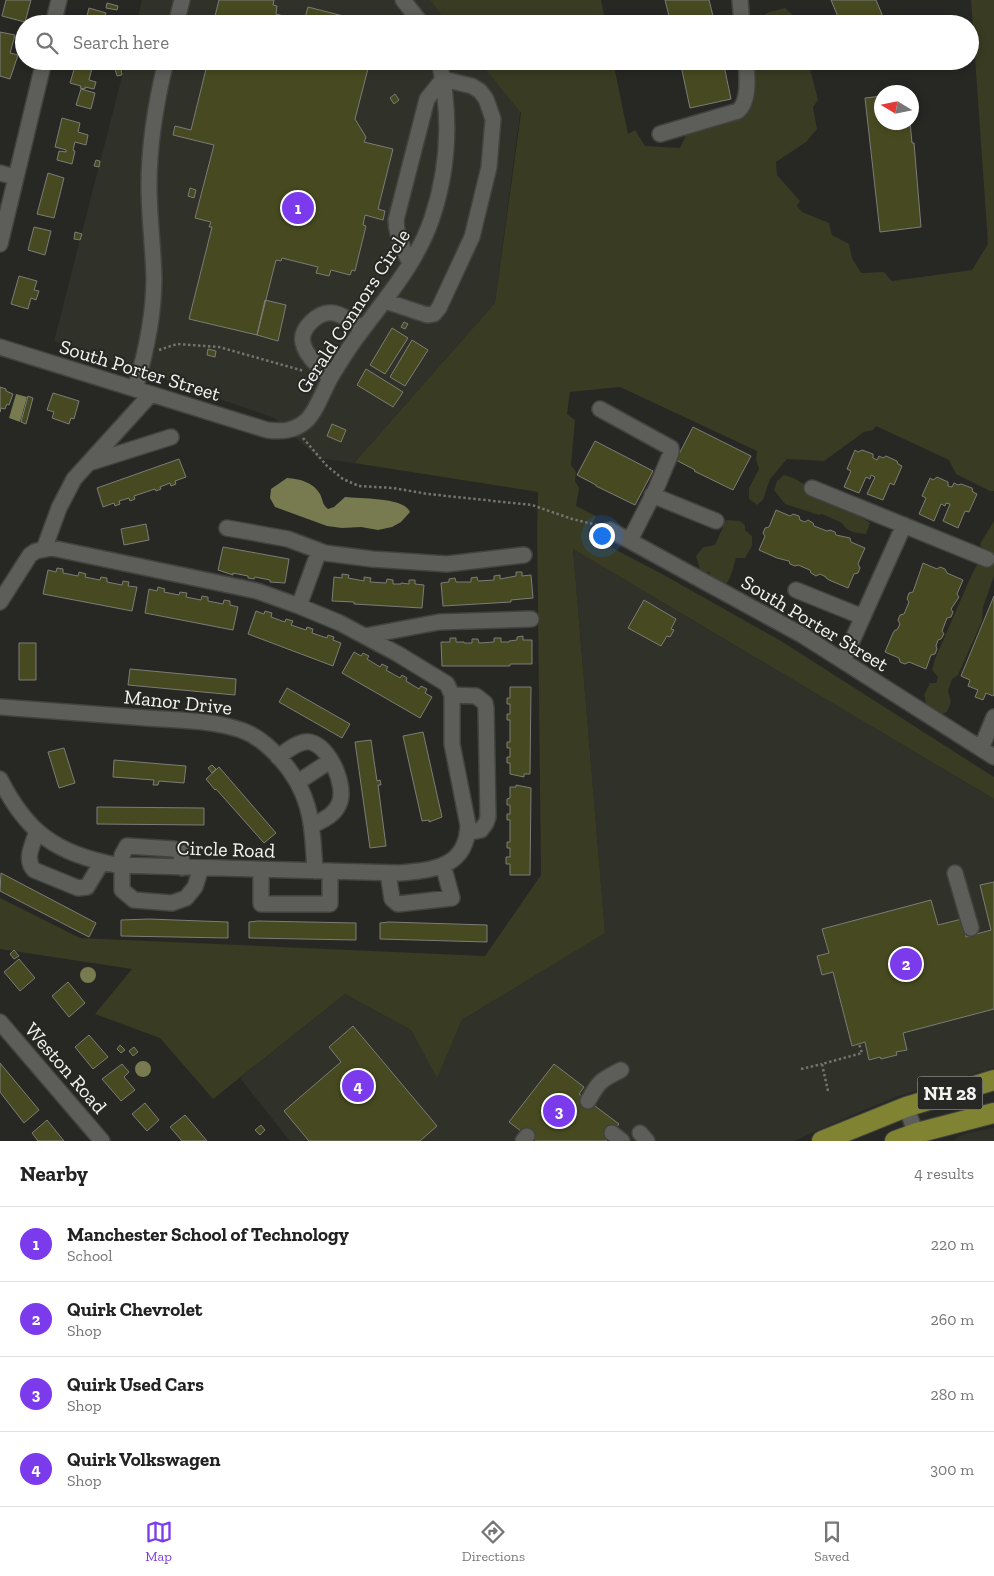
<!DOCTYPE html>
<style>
body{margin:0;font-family:"Zilla Slab",serif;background:#f2f2f2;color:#222}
.compass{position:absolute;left:874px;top:85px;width:45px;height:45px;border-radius:50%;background:#fff;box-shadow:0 2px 8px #0003;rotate:280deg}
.you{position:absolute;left:601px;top:535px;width:18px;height:18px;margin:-12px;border:4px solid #fff;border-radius:50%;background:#1a73e8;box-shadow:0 0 0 8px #1a73e833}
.badge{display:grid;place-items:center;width:32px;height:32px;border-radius:50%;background:#7c3aed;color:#fff;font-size:16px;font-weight:700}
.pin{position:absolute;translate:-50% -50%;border:2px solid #fff;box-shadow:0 1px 5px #0006}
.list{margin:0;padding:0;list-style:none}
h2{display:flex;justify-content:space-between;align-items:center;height:65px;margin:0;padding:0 20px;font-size:21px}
h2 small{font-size:16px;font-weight:400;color:#767676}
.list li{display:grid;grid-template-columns:32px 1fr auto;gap:15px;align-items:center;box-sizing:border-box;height:75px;padding:0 20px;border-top:1px solid #e0e0e0}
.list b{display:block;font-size:19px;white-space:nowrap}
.list p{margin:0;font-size:16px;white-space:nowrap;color:#767676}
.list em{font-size:16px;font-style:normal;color:#767676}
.icon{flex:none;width:28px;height:28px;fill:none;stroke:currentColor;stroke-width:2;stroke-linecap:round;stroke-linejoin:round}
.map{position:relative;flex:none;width:994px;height:1141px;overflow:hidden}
.search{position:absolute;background:#fff;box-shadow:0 2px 8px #0003;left:15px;right:15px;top:15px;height:55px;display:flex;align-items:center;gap:12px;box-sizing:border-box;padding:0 18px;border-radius:28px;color:#767676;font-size:19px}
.sheet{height:365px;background:#fff}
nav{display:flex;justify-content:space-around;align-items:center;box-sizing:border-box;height:70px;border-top:1px solid #e0e0e0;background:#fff;font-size:14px;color:#767676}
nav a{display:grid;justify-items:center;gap:2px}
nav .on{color:#7c3aed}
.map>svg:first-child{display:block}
.built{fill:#303129}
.green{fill:#393b23}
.water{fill:#777b4f}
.building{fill:#474a20;stroke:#7c7c79}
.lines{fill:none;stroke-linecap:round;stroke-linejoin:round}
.minor-casing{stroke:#42423f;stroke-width:18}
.major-casing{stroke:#42423f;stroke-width:22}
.path{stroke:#737370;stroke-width:2.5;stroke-dasharray:2.5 2.5;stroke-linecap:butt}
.minor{stroke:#5d5d5a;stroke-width:15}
.major{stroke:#808331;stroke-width:20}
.labels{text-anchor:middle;stroke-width:4;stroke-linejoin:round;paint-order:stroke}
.shield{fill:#272724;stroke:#b6b6b4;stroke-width:1}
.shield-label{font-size:19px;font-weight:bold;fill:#f3f3f1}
.street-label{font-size:20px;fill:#f3f3f1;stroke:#272724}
</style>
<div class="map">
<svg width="994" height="1141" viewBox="0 0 994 1141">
<rect width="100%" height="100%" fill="#272724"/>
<path class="built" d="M142 0H535L532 24H136Z
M126 61H527L495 303 354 463 318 458 274 418 54 341Z
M573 549 994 799V1068L899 1096 864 1110 794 1141H290L240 1078 345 994 411 1030 437 1077 462 1020 605 933Z
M994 1128V1141H954L956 1138 967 1133Z"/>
<path class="green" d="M430 0H601L606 24H449Z
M971 0H994V491H990L956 474 949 460 876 426 873 430 864 432 824 461 787 459 770 479 763 500 757 505 749 499V488L759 469 756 459 757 451 620 387 570 392 567 414 575 420 571 465 576 472 575 481 579 488 576 506 596 516 588 532 599 541 662 574 781 641 994 777V799L573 549 605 933 462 1020 437 1078 411 1030 345 994 213 1099 160 1038 95 1014 132 969 0 949V898L80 938 485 956 541 875 537 526 538 492 354 463 495 303 521 113 479 61H613L628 134 635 130 645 146 680 148 687 133 727 123 754 103V61H808L818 100 813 107 817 129 806 142 776 162 777 175 800 201 797 206 802 212 829 223 832 235 849 244 852 258 861 273 884 272 892 281 972 270 988 244Z
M785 8 803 24H750L769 12Z
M784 475C803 479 817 497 835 505 847 511 859 515 870 523L866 534C856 533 847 532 842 523L822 514 819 515 785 504 774 490 777 481Z
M726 520 740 521 745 525V530L752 536V546L745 558H736C733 567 732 577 726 584L710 577V572L704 573 700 570 696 556 703 547 715 545Z
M994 521V576L983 607 982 621 958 675 952 679 948 691 951 702 947 712 942 714 927 706 924 695 930 683H936L938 677 932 670 935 659 972 574 984 552 980 544Z"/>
<path class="water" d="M16 394 27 397 20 422 9 418Z
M287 478C300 479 313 482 320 494 323 500 322 504 328 509L334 507 345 497C361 499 404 497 410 512L401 522 392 527 378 530 361 527 342 528 327 526 275 507 270 498 271 489Z
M80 975a8 8 0 1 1 16 0a8 8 0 1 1-16 0Z
M135 1069a8 8 0 1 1 16 0a8 8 0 1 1-16 0Z"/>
<path class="building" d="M6 0H31L25 22 2 16Z
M219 0H274L273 5 277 6 276 14 304 21 308 7 375 24H213Z
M665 0H709L713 16H715L717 24H671Z
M831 0H876L886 24H841Z
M107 3 118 6 117 10 106 8Z
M89 8 106 13 103 23 105 24H85Z
M0 32 15 35 10 53 18 55 10 79 0 76Z
M208 61H370L355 119 366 137 364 142 393 149 378 209 385 211 383 220 365 215 363 225 366 226 355 271 352 270 350 275 331 270 329 276 316 273 318 267 282 258 281 261 276 260 257 335 189 319 212 227H209L211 222 195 218 214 145 173 135 175 126 191 130Z
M680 61H723L731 99 690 108Z
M76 63 92 68 89 80 96 82 94 89 85 87V89L80 88 81 86 70 83Z
M121 68 122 75 117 76 115 69Z
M81 89 95 93 91 109 76 105Z
M395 94 399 100 394 104 390 98Z
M882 96V122H910L912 143H914L921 227 880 232 865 98Z
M62 118 80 123 78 132 88 135 86 145 75 142 73 150 75 151 72 164 57 160 59 151 66 152V150L55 147Z
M96 160 100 161 99 167 94 166Z
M48 173 64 178 54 218 37 214Z
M190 188 196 190 194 198 188 196Z
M34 227 51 231 45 255 28 250Z
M75 232 82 234 80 240 74 239Z
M19 276 37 281 34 290 39 291 36 300 31 298 28 309 11 304Z
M265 300 286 305 278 341 257 335Z
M404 322 408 324 405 329 401 327Z
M392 328 408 338 385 374 370 365Z
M412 340 428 350 405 386 390 377Z
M208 349 216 351 215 357 207 355Z
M366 369 403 392 393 407 357 385Z
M0 387 6 389V391L13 394 9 405 7 404 5 409 1 408 0 412Z
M53 393 79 401 74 419 71 418 69 424 52 418 54 412 47 410Z
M28 396 33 398 26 424 21 422Z
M332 424 346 430 341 442 327 436Z
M693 427 751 456 733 490 694 471 695 470 676 460Z
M595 441 653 471 635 505 596 486V485L577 475Z
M855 450 858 452 862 450 873 454V458L877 460 879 456 883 458 886 456 897 461 898 464 902 466 894 485 890 483 883 500 867 494 875 477 871 475 870 479 866 477 859 493 844 487 851 471 847 469Z
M179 459 186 477 175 481 176 484 171 486 170 483 160 487 161 489 156 491 155 489 134 496 135 499 130 501 129 498 119 501 120 504 115 506 114 503 103 507 97 488Z
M937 477 948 482V486L952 487 954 483 958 485 961 484 972 488 973 492 977 494 969 512 965 511 958 528 943 521 950 504 946 503 945 506 941 504 934 521 919 514 926 498 922 496 930 478 933 480Z
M776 510 790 516 793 514 799 516 800 520 805 522 808 520 813 523 814 526 827 531 830 530 835 532 836 535 850 538 851 542 865 548 858 564 860 568 858 573 854 574 848 588 829 580 826 578V577L820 574 816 576 811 573 810 570 798 565 795 566 790 564 789 561 777 558 759 550 765 536 763 533 765 528 769 527Z
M146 524 149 540 124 545 121 529Z
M223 547 289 559 285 583 270 582V580L255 577 254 579 248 578V576L233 573V575L218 570Z
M923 563 937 569 940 567 945 569 947 573 963 580 957 594 959 597 951 609 953 612 951 617 947 618 942 631 944 634 941 639 938 640 936 646 937 649 935 654 931 655 926 669 909 662 905 664 900 662 899 658 885 652 893 633 895 630H897L900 624 898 620 900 615 904 614 909 602 907 599 909 593 913 592Z
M57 568 63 569V573L78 576 79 572 86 574 85 577 100 580 101 577 107 578V582L122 585 123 581 129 582 128 586 137 587 132 611 43 594 48 570 56 572Z
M516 572H522V576L531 575 533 598 511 600V602L443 606 441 583 449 582V579L455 578 456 582H471V578L477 577 478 581 494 580V576L500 575V579L516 576Z
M342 574 349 575 348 578 364 581V577L371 578 370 582 386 583 387 579 393 580V584H401V583L409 584V580H415V584L424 585 422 608 354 604V602L332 601 334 577 342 578Z
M158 587 165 589 164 592 179 595 180 592 187 593 186 597 201 600 202 596 208 597V601L223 604 224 600 230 601V605L238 607 233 630 145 613 149 589 157 591Z
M994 596V694L993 696 986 693 983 700 975 697 978 690 968 686 970 680 961 676Z
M644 600 676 619 671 629 674 630 670 637 667 636 661 646 628 628Z
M256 611 264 614 265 611 272 613 271 617 285 622 286 619 293 621 291 625 306 630 307 627 313 629 312 633 327 638 328 635 334 637 333 640 341 643 333 666 248 634Z
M523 636V640H532V664H510V666H442L441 642H450V638H456V642H464V643H472V639H478L479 643 494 642V638H501V642H509V641L517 640V637Z
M19 643H36V680H19Z
M354 652 361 656 363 653 369 656 367 659 380 667 382 664 388 667 386 670 400 678 402 675 407 678 406 681 419 689 421 686 427 689 425 693 432 697 420 718 342 673Z
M130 669 236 679 235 695 128 685Z
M510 687H531L530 774H524V777L510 774V763H507V757H510V748H507V742H510V720H507V714H510V704H507V698H510Z
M287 688 350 724 342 738 279 702Z
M423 732 442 817 429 822V820L422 821 403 736Z
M371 740 377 781 380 780 381 785H378L386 846 370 848 355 742Z
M64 748 75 783 59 788 48 752Z
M114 760 186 766 184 783 159 781 158 785H153L154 780 113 777Z
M212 765 216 769 212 773 208 768Z
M219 767 276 833 264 843 216 789 215 790 206 779Z
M516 785 531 788 530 875H510V864H506V857H510V848H507V842H510V820H507V814H510V805H507V799L510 798V787H516Z
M97 807 204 808V825L97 824Z
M1 873 96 923 89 937 0 891Z
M994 882V1009L903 1033 907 1050 896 1052 897 1055 881 1059 880 1057 869 1060 865 1042 852 1046 833 972 822 975 817 956 829 953 822 929 931 900 938 925 962 919 966 937 991 930 980 885Z
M149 919 228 922V938L121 936V920Z
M258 921 356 923V940L249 938V922Z
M389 922 487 925V942L380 939V923Z
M14 950 19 956 14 959 10 954Z
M19 959 35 978 20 991 4 972Z
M68 982 85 1003 69 1017 52 996Z
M353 1026 437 1126 420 1141H309L284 1111 341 1062 329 1047Z
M89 1035 108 1057 93 1069 75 1047Z
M120 1045 125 1050 121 1053 117 1049Z
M134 1047 138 1052 133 1056 129 1051Z
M0 1063 39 1110 24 1123 0 1092Z
M122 1064 129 1072 124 1077 135 1090 121 1101 102 1079Z
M554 1064 584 1087 579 1094 619 1124 606 1141H534L509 1122Z
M145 1103 159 1120 147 1131 132 1114Z
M185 1115 207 1141H182L170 1127Z
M47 1120 64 1141H38L32 1133Z
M261 1125 265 1130 260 1135 255 1130Z"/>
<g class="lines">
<defs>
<path id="minor" d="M403 0 422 24
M740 0 742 24
M53 24 59 0
M176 24 182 0
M660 134 738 111C750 101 747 76 746 61
M0 173 15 177
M0 244 44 61
M385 301 427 315 434 314 439 308 472 237 489 167 493 119 486 99 480 91 472 86 443 79 427 99 396 220C396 235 403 250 410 263
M0 347 267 430C283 432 294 431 306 421 317 411 324 388 332 375 340 362 348 349 357 337 385 299 417 263 432 218 449 167 451 113 439 61
M330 377C321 368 306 357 303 343 301 335 305 328 311 322 330 303 345 317 363 329
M135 389C146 353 154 315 154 277 153 246 149 216 149 185 149 144 156 102 166 61
M600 409 671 448V453L656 489 630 540
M92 462 171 437
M812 488 987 559
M652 495 716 521
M227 528 288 539 325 553 372 559 447 564 524 555
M610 530 802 635 994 757
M44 549 59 508 74 479 151 394
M796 590 863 617
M0 602 30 555 36 551 52 548 257 591 299 606 340 623 398 654 447 684 452 695V744L468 825C467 867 434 870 400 873L116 865C57 854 27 833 0 779
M299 606 319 551
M365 636 439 622 531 619
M843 661 904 525
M452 695 476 696 485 703 486 708 488 817 486 823 481 830 467 833
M0 707C49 711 98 714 147 718 178 720 211 720 241 730 256 735 267 745 278 756 312 793 312 823 315 871
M981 749 994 717
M278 757C287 751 299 740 310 742 330 746 347 787 339 804 334 816 322 820 312 826
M298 782 330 761
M37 831C33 844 24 859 34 870L78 888 87 887 102 862
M182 868 181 852 174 849 127 846 122 855V890L134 900 172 903 186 898 195 887 201 868
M261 870V904H330V871
M388 873 392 899 398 904 452 898 443 865
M955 873 971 928
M0 1022 102 1141
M588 1101C599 1081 601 1080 621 1070
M906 1107 919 1141
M612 1133 622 1141
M640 1133 647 1141
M523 1141 527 1136"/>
<path id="major" d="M822 1141 906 1107 994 1080
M895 1141 917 1133 994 1113"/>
</defs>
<use href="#minor" class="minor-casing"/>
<use href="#major" class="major-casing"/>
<path class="path" d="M159 350 177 344 219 347 304 371
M303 438 327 466 343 479 359 486 393 488 428 494 532 505 572 519 597 525
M801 1069 822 1064
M828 1091 822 1064 862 1053 859 1044"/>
<use href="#minor" class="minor"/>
<use href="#major" class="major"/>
</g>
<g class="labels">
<rect class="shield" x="917.5" y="1076.5" width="65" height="33" rx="4"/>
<g class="shield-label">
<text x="950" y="1100">NH 28</text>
</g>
<g class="street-label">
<text transform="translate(353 311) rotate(-57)" y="7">Gerald Connors Circle</text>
<text transform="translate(140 370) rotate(17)" y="7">South Porter Street</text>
<text transform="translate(815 623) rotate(31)" y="7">South Porter Street</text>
<text transform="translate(178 702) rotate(6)" y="7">Manor Drive</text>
<text transform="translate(226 849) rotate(2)" y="7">Circle Road</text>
<text transform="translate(66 1068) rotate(49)" y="7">Weston Road</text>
</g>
</g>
</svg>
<svg class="compass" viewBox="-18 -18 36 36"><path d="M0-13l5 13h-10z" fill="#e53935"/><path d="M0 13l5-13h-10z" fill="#767676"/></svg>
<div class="you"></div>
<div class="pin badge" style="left:298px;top:208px">1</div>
<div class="pin badge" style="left:906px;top:964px">2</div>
<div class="pin badge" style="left:559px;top:1111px">3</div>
<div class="pin badge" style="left:358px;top:1086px">4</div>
<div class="search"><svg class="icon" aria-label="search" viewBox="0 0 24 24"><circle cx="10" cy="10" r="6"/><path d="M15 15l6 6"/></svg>Search here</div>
</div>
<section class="sheet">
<h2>Nearby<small>4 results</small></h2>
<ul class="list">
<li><span class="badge">1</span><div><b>Manchester School of Technology</b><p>School</p></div><em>220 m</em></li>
<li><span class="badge">2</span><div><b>Quirk Chevrolet</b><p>Shop</p></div><em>260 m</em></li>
<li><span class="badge">3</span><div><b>Quirk Used Cars</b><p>Shop</p></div><em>280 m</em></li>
<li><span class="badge">4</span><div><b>Quirk Volkswagen</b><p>Shop</p></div><em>300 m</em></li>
</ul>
</section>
<nav>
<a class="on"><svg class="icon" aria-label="map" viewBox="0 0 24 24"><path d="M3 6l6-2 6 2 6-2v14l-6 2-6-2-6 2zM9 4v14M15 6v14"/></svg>Map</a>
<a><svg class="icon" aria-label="directions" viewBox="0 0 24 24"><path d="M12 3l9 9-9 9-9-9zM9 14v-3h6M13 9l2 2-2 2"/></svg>Directions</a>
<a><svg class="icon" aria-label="saved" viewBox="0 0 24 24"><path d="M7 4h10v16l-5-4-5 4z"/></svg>Saved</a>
</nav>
